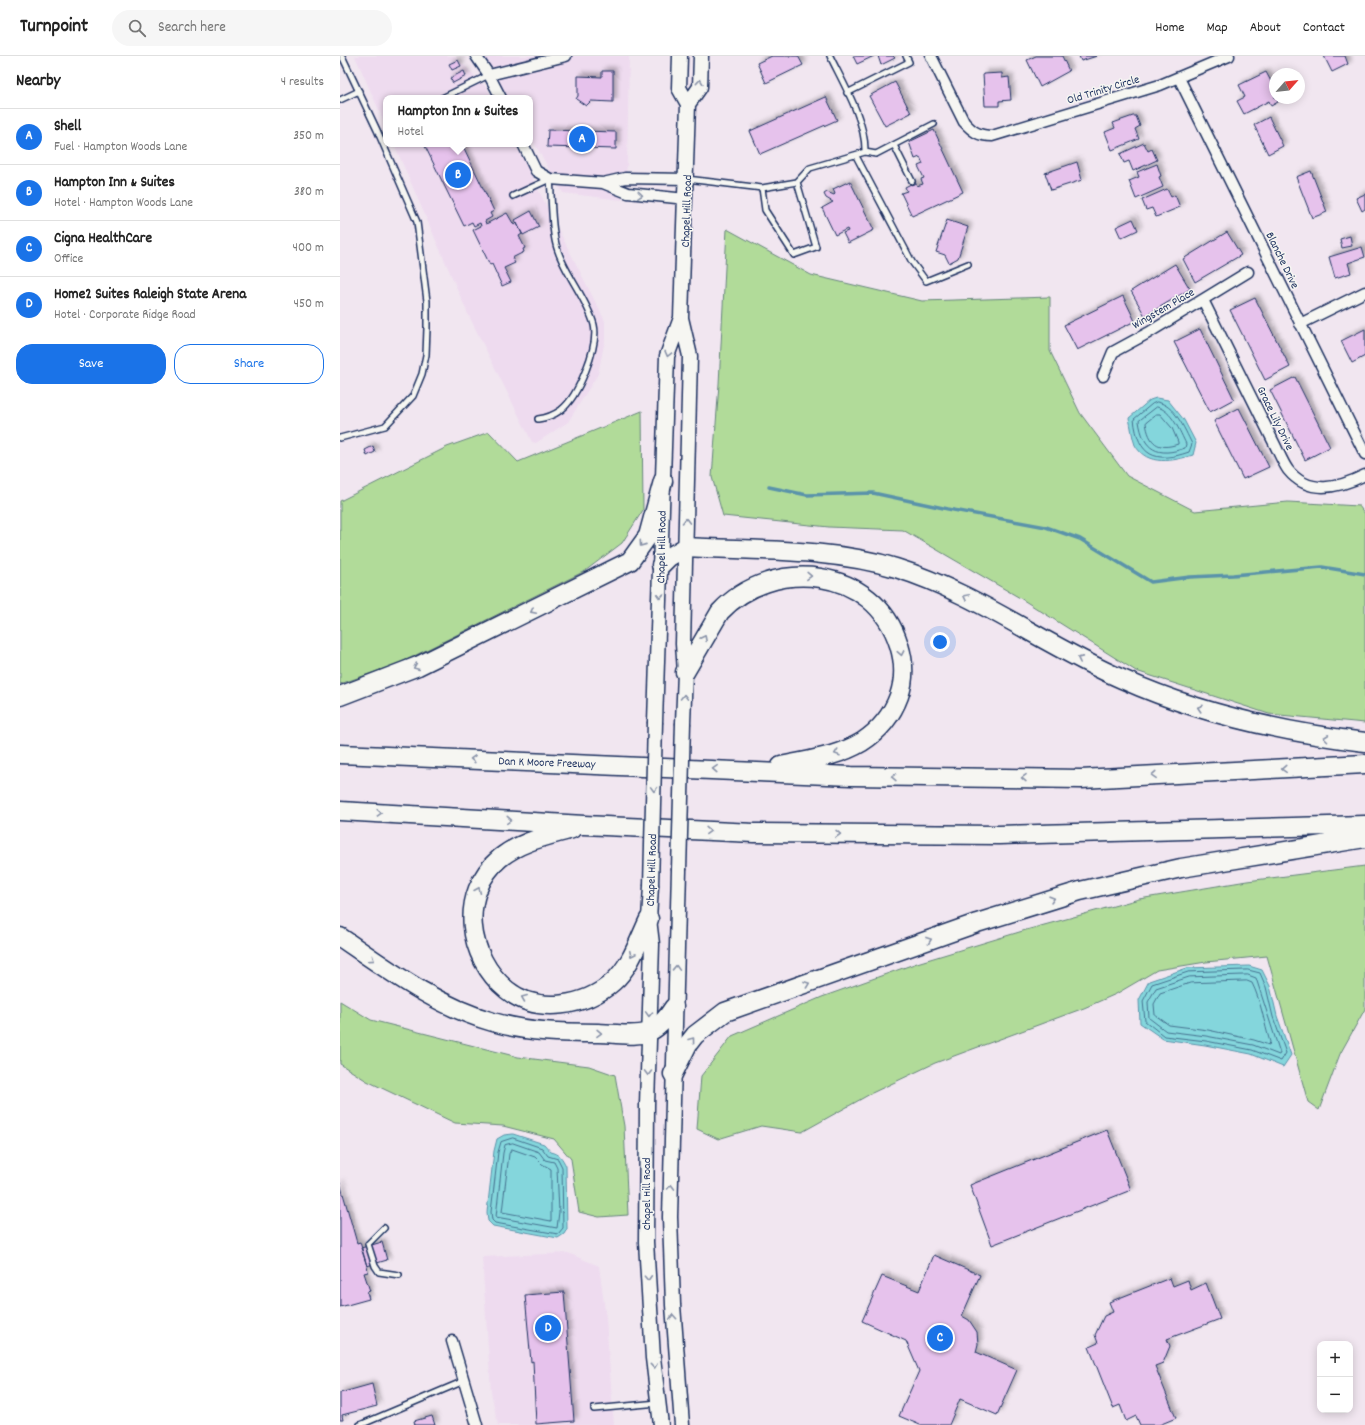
<!DOCTYPE html>
<meta charset="utf-8">
<style>
body{margin:0;font-family:Dekko,sans-serif;background:#f6f6f6;color:#222}
.controls{position:absolute;right:12px;bottom:12px;display:grid;overflow:hidden;border-radius:8px;box-shadow:0 2px 10px #0003}
.controls button{width:36px;height:36px;display:grid;place-items:center;padding:0;border:0;border-bottom:1px solid #e0e0e0;background:#fff;color:#222;font:20px sans-serif}
.compass{position:absolute;left:929px;top:12px;width:36px;height:36px;border-radius:50%;background:#fff;box-shadow:0 2px 10px #0003;rotate:63deg}
.you{position:absolute;left:600px;top:586px;width:14px;height:14px;margin:-10px;border:3px solid #fff;border-radius:50%;background:#1a73e8;box-shadow:0 0 0 6px #1a73e833}
.badge{display:grid;place-items:center;width:26px;height:26px;border-radius:50%;background:#1a73e8;color:#fff;font-size:13px;font-weight:700}
.pin{position:absolute;translate:-50% -50%;border:2px solid #fff;box-shadow:0 1px 4px #0006}
.popup{position:absolute;left:43px;top:39px;width:150px;height:52px;box-sizing:border-box;display:grid;place-content:center;border-radius:8px;background:#fff;filter:drop-shadow(0 1px 3px #0005);font-size:13px;white-space:nowrap;color:#767676}
.popup b{font-size:15px;color:#222}
.popup::after{content:'';position:absolute;left:50%;top:100%;margin-left:-8px;border:8px solid transparent;border-top-color:#fff}
.list{margin:0;padding:0;list-style:none}
h2{display:flex;justify-content:space-between;align-items:center;height:52px;margin:0;padding:0 16px;font-size:17px}
h2 small{font-size:13px;font-weight:400;color:#767676}
.list li{display:grid;grid-template-columns:26px 1fr auto;gap:12px;align-items:center;box-sizing:border-box;height:56px;padding:0 16px;border-top:1px solid #e0e0e0}
.list b{display:block;font-size:15px;white-space:nowrap}
.list p{margin:0;font-size:13px;white-space:nowrap;color:#767676}
.list em{font-size:13px;font-style:normal;color:#767676}
.actions{display:flex;gap:8px;padding:12px 16px}
.actions a{flex:1;padding:9px 0;border:1px solid #1a73e8;border-radius:16px;text-align:center;font-size:14px;color:#1a73e8}
.actions .main{background:#1a73e8;color:#fff}
.icon{flex:none;width:22px;height:22px;fill:none;stroke:currentColor;stroke-width:2;stroke-linecap:round;stroke-linejoin:round}
.map{position:relative;flex:none;width:1025px;height:1369px;overflow:hidden}
header{display:flex;align-items:center;gap:24px;box-sizing:border-box;height:56px;padding:0 20px;background:#fff;border-bottom:1px solid #e0e0e0}
header strong{font-size:19px}
nav{display:flex;gap:22px;margin-inline-start:auto;font-size:14px}
.search{width:280px;height:36px;background:#f6f6f6;display:flex;align-items:center;gap:10px;box-sizing:border-box;padding:0 14px;border-radius:22px;color:#767676;font-size:15px}
main{display:flex}
aside{flex:1;background:#fff}
.map>svg:first-child{display:block}
.built{fill:#eedbef}
.green{fill:#b1db99;stroke:#66857c}
.water{fill:#84d6dc;stroke:#5a93aa}
.lines{fill:none;stroke-linecap:round;stroke-linejoin:round}
.shore{stroke:#457290;stroke-width:1}
.stream{stroke:#5a93aa;stroke-width:3.5}
.building{fill:#e6c2ec;stroke:#1b2f5e;filter:url(#shadow)}
.service-casing{stroke:#1b2f5e;stroke-width:8}
.minor-casing{stroke:#1b2f5e;stroke-width:13}
.secondary-casing{stroke:#1b2f5e;stroke-width:17}
.motorway-casing{stroke:#1b2f5e;stroke-width:21}
.service{stroke:#f6f6f2;stroke-width:5}
.minor{stroke:#f6f6f2;stroke-width:10}
.secondary{stroke:#f6f6f2;stroke-width:14}
.motorway{stroke:#f6f6f2;stroke-width:18}
.secondary-bridge-casing{stroke:#1b2f5e;stroke-width:17;stroke-linecap:butt}
.secondary-bridge{stroke:#f6f6f2;stroke-width:14}
.oneway{stroke:#8892a8}
.labels{text-anchor:middle;stroke-width:3;stroke-linejoin:round;paint-order:stroke}
.street-label{font-size:12px;fill:#1b2f5e;stroke:#f6f6f2}
</style>
<header>
<strong>Turnpoint</strong>
<div class="search"><svg class="icon" aria-label="search" viewBox="0 0 24 24"><circle cx="10" cy="10" r="6"/><path d="M15 15l6 6"/></svg>Search here</div>
<nav><a>Home</a><a>Map</a><a>About</a><a>Contact</a></nav>
</header>
<main>
<aside>
<h2>Nearby<small>4 results</small></h2>
<ul class="list">
<li><span class="badge">A</span><div><b>Shell</b><p>Fuel · Hampton Woods Lane</p></div><em>350 m</em></li>
<li><span class="badge">B</span><div><b>Hampton Inn &amp; Suites</b><p>Hotel · Hampton Woods Lane</p></div><em>380 m</em></li>
<li><span class="badge">C</span><div><b>Cigna HealthCare</b><p>Office</p></div><em>400 m</em></li>
<li><span class="badge">D</span><div><b>Home2 Suites Raleigh State Arena</b><p>Hotel · Corporate Ridge Road</p></div><em>450 m</em></li>
</ul>
<div class="actions"><a class="main">Save</a><a>Share</a></div>
</aside>
<div class="map">
<svg width="1025" height="1369" viewBox="0 0 1025 1369">
<defs>
<filter id="shadow"><feDropShadow dx="3.5" dy="-3.5" stdDeviation="2" flood-color="#0004"/></filter>
</defs>
<rect width="100%" height="100%" fill="#f1e6f0"/>
<filter id="ink" filterUnits="userSpaceOnUse"><feTurbulence type="fractalNoise" baseFrequency=".025" numOctaves="2"/><feDisplacementMap in="SourceGraphic" scale="8" xChannelSelector="R" yChannelSelector="G"/><feConvolveMatrix kernelMatrix="1 2 1 2 8 2 1 2 1" color-interpolation-filters="sRGB"/></filter>
<g filter="url(#ink)">
<path class="built" d="M15 0H115L147 32 152 42H46V70Z
M143 0H289L287 110 282 144 223 137 190 80V42H167Z
M54 88H175L265 265V284L258 318 228 366 196 387 192 386 128 258Z
M228 1197 259 1210 266 1262 274 1369H158L151 1336 142 1201Z"/>
<path class="green" d="M387 173 471 219 582 245 710 241V295L740 357 787 420 855 455 948 446 1019 450 1025 458V667L929 658 796 615 680 542 563 474 489 471 383 460 372 421 379 328Z
M302 355 303 454 282 487 245 515 58 608 0 628V445L107 391 149 376 178 406Z
M1025 810V953L1000 998 979 1054 968 1046 927 900 866 906 817 914 776 938 744 952 595 1007 532 1037 462 1076 421 1070 378 1083 357 1073 361 1020 392 980 482 941 577 907 686 874 799 843 907 825Z
M0 945 31 964 178 1001 249 1010 275 1019 284 1070 288 1159 259 1161 239 1156 231 1103 214 1083 163 1070 115 1067 27 1025 0 1008Z"/>
<path class="water" d="M816 342 828 344 844 364 856 387 853 399C834 405 807 411 795 389 792 381 791 370 789 362L810 344Z
M909 910 922 914 930 930 937 960 951 999 943 1011 911 998 865 989 823 983 800 967 799 944 809 925 847 912Z
M173 1078 204 1088 211 1096C220 1098 222 1102 226 1110L227 1173 224 1178 218 1182 153 1170 148 1165 147 1156 154 1095 157 1083 164 1079Z"/>
<g class="lines">
<path class="shore" d="M817 346C835 349 844 372 852 388L849 396C815 408 798 400 794 363L812 348Z
M817 351C832 354 840 376 846 388L845 392C818 402 803 394 799 365Z
M817 358H820L832 372 838 386V388C818 395 809 387 806 367Z
M908 914 920 917 926 931 933 961 946 997 941 1005 912 994 866 985 824 980 805 965 803 945 812 928 848 916Z
M908 919 916 922 940 997 939 999 913 989 866 980 826 975 809 962 808 946 816 932 849 921Z
M907 925 912 927C921 945 924 967 930 986L929 989 914 984 868 974 829 969 815 959 814 948 820 937 850 927Z
M173 1082 202 1092 208 1100 218 1103 222 1111 223 1172 218 1178 155 1167 152 1164 151 1156 158 1096 161 1086Z
M173 1087 199 1096 205 1104 214 1106 217 1112 219 1156 217 1172 156 1161 163 1097 165 1089Z
M172 1093 195 1101 202 1108 211 1113V1165L162 1156 169 1098Z"/>
<path class="stream" d="M429 431 467 439 533 437 608 453 706 471 740 483 811 526 850 521 893 519 982 511 1025 518"/>
</g>
<path class="building" d="M432 0H458L463 9 426 27 417 7Z
M513 0H534L517 8Z
M538 0H553L555 2 541 9Z
M696 0H722L729 15 700 31 687 4Z
M739 0H757L741 5Z
M984 0H1005L1008 8 992 16Z
M118 4 121 10 112 14 109 8Z
M124 15 126 20 113 27 110 22Z
M262 15H273V46L251 45 246 50 236 43 238 40V20L262 21Z
M926 16 935 33V42H937L938 46 931 50 929 45 904 58 897 45 905 41 899 29Z
M662 17V22L669 21 671 44 659 45V50H645L643 18Z
M555 26 571 57 545 70 529 40Z
M486 41 497 64 420 98 410 75Z
M793 60H796L800 70 795 73 799 83 772 94 765 76 775 72 773 67Z
M929 61 943 90 928 98 914 69Z
M208 74 276 76V93L207 91Z
M594 74 623 136 572 160 561 137 567 135 565 131 575 126 577 130 583 128 581 123 584 122 578 110 583 108 580 101 575 103 569 86Z
M804 87 808 95 812 93 817 104 793 115 789 105 784 107 780 98Z
M84 88H122L154 155 150 157 152 161 145 165 146 168 167 157 174 169 177 167 182 178 179 180 185 192 183 193 184 196 172 202 175 207 164 212 171 226 162 230 152 208 150 209 133 174 141 170 140 167 134 170 132 166 124 170Z
M737 106 742 124 711 134 705 117Z
M817 108 821 120 819 121 823 131 796 143 789 125 799 121 797 116Z
M971 115 987 156 972 162 956 121Z
M510 125 534 174 508 187 503 177 508 175 507 173 495 179 482 152 493 146 486 142 484 138 487 136 494 139 495 138 493 133Z
M827 133 831 141 835 139 840 151 816 161 812 152 806 154 802 144Z
M1025 138V153L1022 155 1016 142Z
M191 155 199 171 183 179 175 164Z
M793 163 798 174 781 182 776 171Z
M607 164 628 171 618 202 609 207 605 199 596 196Z
M887 176 901 199 855 226 843 203Z
M1010 180 1012 190 1002 192 1000 183Z
M1022 191 1025 201 1008 207 1011 217 995 222 989 201Z
M835 208 850 233 805 260 791 235Z
M783 240 795 265 737 294 724 269Z
M915 242 950 311 925 324 890 254Z
M860 273 894 343 870 356 834 286Z
M1025 273V300L1012 307 1001 285Z
M955 321 990 391 965 404 930 334Z
M899 352 929 411 903 423 874 365Z
M33 390 35 396 27 400 25 394Z
M767 1074 791 1134 652 1189 630 1129Z
M0 1127 17 1187 20 1186 27 1210 28 1216 24 1217 30 1235 27 1236 29 1243 0 1251Z
M42 1186 47 1204 27 1210 21 1192Z
M594 1199 640 1219 622 1260 629 1264 637 1276 638 1288 636 1296 677 1314 657 1359 620 1343 609 1369H580L559 1360 579 1315 566 1285 522 1265 542 1220 579 1235Z
M830 1222 833 1230 848 1224 851 1234 866 1227 880 1263 827 1283 830 1290 823 1307 815 1310 836 1362 819 1369H800L796 1360 786 1365 780 1349 773 1352 749 1291 758 1287 755 1279 764 1260 773 1256 769 1246Z
M224 1236 234 1365 196 1368 193 1305 191 1306 185 1239Z
M32 1328 37 1350 2 1359 3 1364H0V1337Z
M92 1360 95 1369H75L74 1365Z"/>
<g class="lines">
<defs>
<path id="service" d="M507 37 569 6 566 0
M102 42 149 19
M0 44 19 35
M554 89 572 125
M525 96 536 98 594 68
M516 100 572 206 586 225 628 208
M347 123 422 132 457 126 470 112 525 96C526 65 503 27 490 0
M422 132 425 154 454 199 476 191 457 126
M173 140 210 123C212 143 211 177 218 195 226 219 248 245 254 269 259 290 238 341 221 354 214 359 206 362 198 363
M0 382 45 370 73 340 82 318 86 299 87 272V245L77 166 37 74 2 0
M44 1172 28 1188 35 1210 39 1216 59 1219
M254 1353 318 1347
M20 1369 124 1325"/>
<path id="minor" d="M136 0 149 19 161 42
M591 0 624 66C633 76 639 80 652 80L820 29 889 0
M149 19 226 0
M839 22 1025 398
M183 88 196 115 210 123 263 127 288 137 346 143
M263 127 285 122 347 123
M863 244 935 389C939 397 943 407 948 414 969 440 999 432 1025 419
M960 268 1025 236
M763 320 773 296 808 277 908 216
M112 1285 137 1369"/>
<path id="secondary" d="M340 0 339 32 348 48 341 262 350 300 343 588 345 616 343 667
M348 48 360 31 361 0
M315 666 327 300 341 262
M339 814 330 1161 333 1249 342 1369
M311 830 309 863 312 888 307 1049 306 1186 313 1302 321 1369"/>
<path id="motorway" d="M321 509 329 501 346 491C414 495 491 492 556 512 637 537 705 590 782 623 860 658 941 676 1025 686
M345 616 380 556C432 500 535 510 559 589 564 605 565 623 559 640 552 659 539 675 522 686 497 701 468 704 441 710
M0 640 78 610 290 505 308 480 323 425
M0 698 511 720 741 723 1025 708
M0 755 244 769 414 777 659 779 1025 769
M232 773C208 780 181 785 160 802 118 838 127 901 167 934 198 959 246 950 273 926 291 910 299 884 309 863
M0 881C48 914 96 950 153 966 187 976 224 977 258 977 297 978 311 987 334 951
M333 1018 348 988 355 979 385 956 637 867 740 835 841 812 1025 782"/>
</defs>
<use href="#service" class="service-casing"/>
<use href="#minor" class="minor-casing"/>
<use href="#secondary" class="secondary-casing"/>
<use href="#motorway" class="motorway-casing"/>
<use href="#service" class="service"/>
<use href="#minor" class="minor"/>
<use href="#secondary" class="secondary"/>
<use href="#motorway" class="motorway"/>
<defs>
<path id="secondary-bridge" d="M339 814 343 667
M311 830 315 666"/>
</defs>
<use href="#secondary-bridge" class="secondary-bridge-casing"/>
<use href="#secondary-bridge" class="secondary-bridge"/>
</g>
<defs><path id="oneway-chevron" d="M-2-3.5L2.5 0L-2 3.5" fill="none" stroke-width="1.6" stroke-linecap="round" stroke-linejoin="round"/></defs>
<g class="oneway">
<use href="#oneway-chevron" transform="translate(360 26) rotate(-84)"/>
<use href="#oneway-chevron" transform="translate(300 139) rotate(5)"/>
<use href="#oneway-chevron" transform="translate(328 298) rotate(104)"/>
<use href="#oneway-chevron" transform="translate(346 465) rotate(-89)"/>
<use href="#oneway-chevron" transform="translate(302 488) rotate(125)"/>
<use href="#oneway-chevron" transform="translate(469 520) rotate(2)"/>
<use href="#oneway-chevron" transform="translate(320 540) rotate(92)"/>
<use href="#oneway-chevron" transform="translate(626 541) rotate(-153)"/>
<use href="#oneway-chevron" transform="translate(193 555) rotate(153)"/>
<use href="#oneway-chevron" transform="translate(364 582) rotate(-63)"/>
<use href="#oneway-chevron" transform="translate(561 597) rotate(79)"/>
<use href="#oneway-chevron" transform="translate(740 603) rotate(-153)"/>
<use href="#oneway-chevron" transform="translate(76 611) rotate(157)"/>
<use href="#oneway-chevron" transform="translate(344 641) rotate(-89)"/>
<use href="#oneway-chevron" transform="translate(860 652) rotate(-162)"/>
<use href="#oneway-chevron" transform="translate(986 682) rotate(-173)"/>
<use href="#oneway-chevron" transform="translate(497 697) rotate(161)"/>
<use href="#oneway-chevron" transform="translate(133 703) rotate(-178)"/>
<use href="#oneway-chevron" transform="translate(375 713) rotate(-177)"/>
<use href="#oneway-chevron" transform="translate(944 713) rotate(177)"/>
<use href="#oneway-chevron" transform="translate(814 719) rotate(177)"/>
<use href="#oneway-chevron" transform="translate(554 721) rotate(-179)"/>
<use href="#oneway-chevron" transform="translate(684 722) rotate(-179)"/>
<use href="#oneway-chevron" transform="translate(314 733) rotate(92)"/>
<use href="#oneway-chevron" transform="translate(39 757) rotate(3)"/>
<use href="#oneway-chevron" transform="translate(169 764) rotate(4)"/>
<use href="#oneway-chevron" transform="translate(368 775) rotate(2)"/>
<use href="#oneway-chevron" transform="translate(498 778) rotate(1)"/>
<use href="#oneway-chevron" transform="translate(138 834) rotate(-67)"/>
<use href="#oneway-chevron" transform="translate(712 843) rotate(-16)"/>
<use href="#oneway-chevron" transform="translate(589 884) rotate(-20)"/>
<use href="#oneway-chevron" transform="translate(292 898) rotate(116)"/>
<use href="#oneway-chevron" transform="translate(32 903) rotate(34)"/>
<use href="#oneway-chevron" transform="translate(336 912) rotate(-88)"/>
<use href="#oneway-chevron" transform="translate(467 928) rotate(-20)"/>
<use href="#oneway-chevron" transform="translate(184 942) rotate(-158)"/>
<use href="#oneway-chevron" transform="translate(309 958) rotate(92)"/>
<use href="#oneway-chevron" transform="translate(259 977) rotate(1)"/>
<use href="#oneway-chevron" transform="translate(352 984) rotate(-53)"/>
<use href="#oneway-chevron" transform="translate(308 1017) rotate(91)"/>
<use href="#oneway-chevron" transform="translate(331 1131) rotate(-89)"/>
<use href="#oneway-chevron" transform="translate(308 1222) rotate(87)"/>
<use href="#oneway-chevron" transform="translate(333 1261) rotate(-94)"/>
<use href="#oneway-chevron" transform="translate(314 1310) rotate(84)"/>
</g>
</g>
<g class="labels">
<g class="street-label">
<text transform="translate(763 33) rotate(-17)" y="4">Old Trinity Circle</text>
<text transform="translate(346 155) rotate(-88)" y="4">Chapel Hill Road</text>
<text transform="translate(943 204) rotate(64)" y="4">Blanche Drive</text>
<text transform="translate(823 252) rotate(-30)" y="4">Wingstem Place</text>
<text transform="translate(936 362) rotate(64)" y="4">Grace Lily Drive</text>
<text transform="translate(321 491) rotate(-89)" y="4">Chapel Hill Road</text>
<text transform="translate(207 706) rotate(2)" y="4">Dan K Moore Freeway</text>
<text transform="translate(311 814) rotate(-88)" y="4">Chapel Hill Road</text>
<text transform="translate(306 1138) rotate(-90)" y="4">Chapel Hill Road</text>
</g>
</g>
</svg>
<div class="controls">
<button>+</button>
<button>−</button>
</div>
<svg class="compass" viewBox="-18 -18 36 36"><path d="M0-13l5 13h-10z" fill="#e53935"/><path d="M0 13l5-13h-10z" fill="#767676"/></svg>
<div class="you"></div>
<div class="pin badge" style="left:242px;top:83px">A</div>
<div class="pin badge" style="left:118px;top:119px">B</div>
<div class="popup"><b>Hampton Inn &amp; Suites</b>Hotel</div>
<div class="pin badge" style="left:600px;top:1282px">C</div>
<div class="pin badge" style="left:208px;top:1272px">D</div>
</div>
</main>
